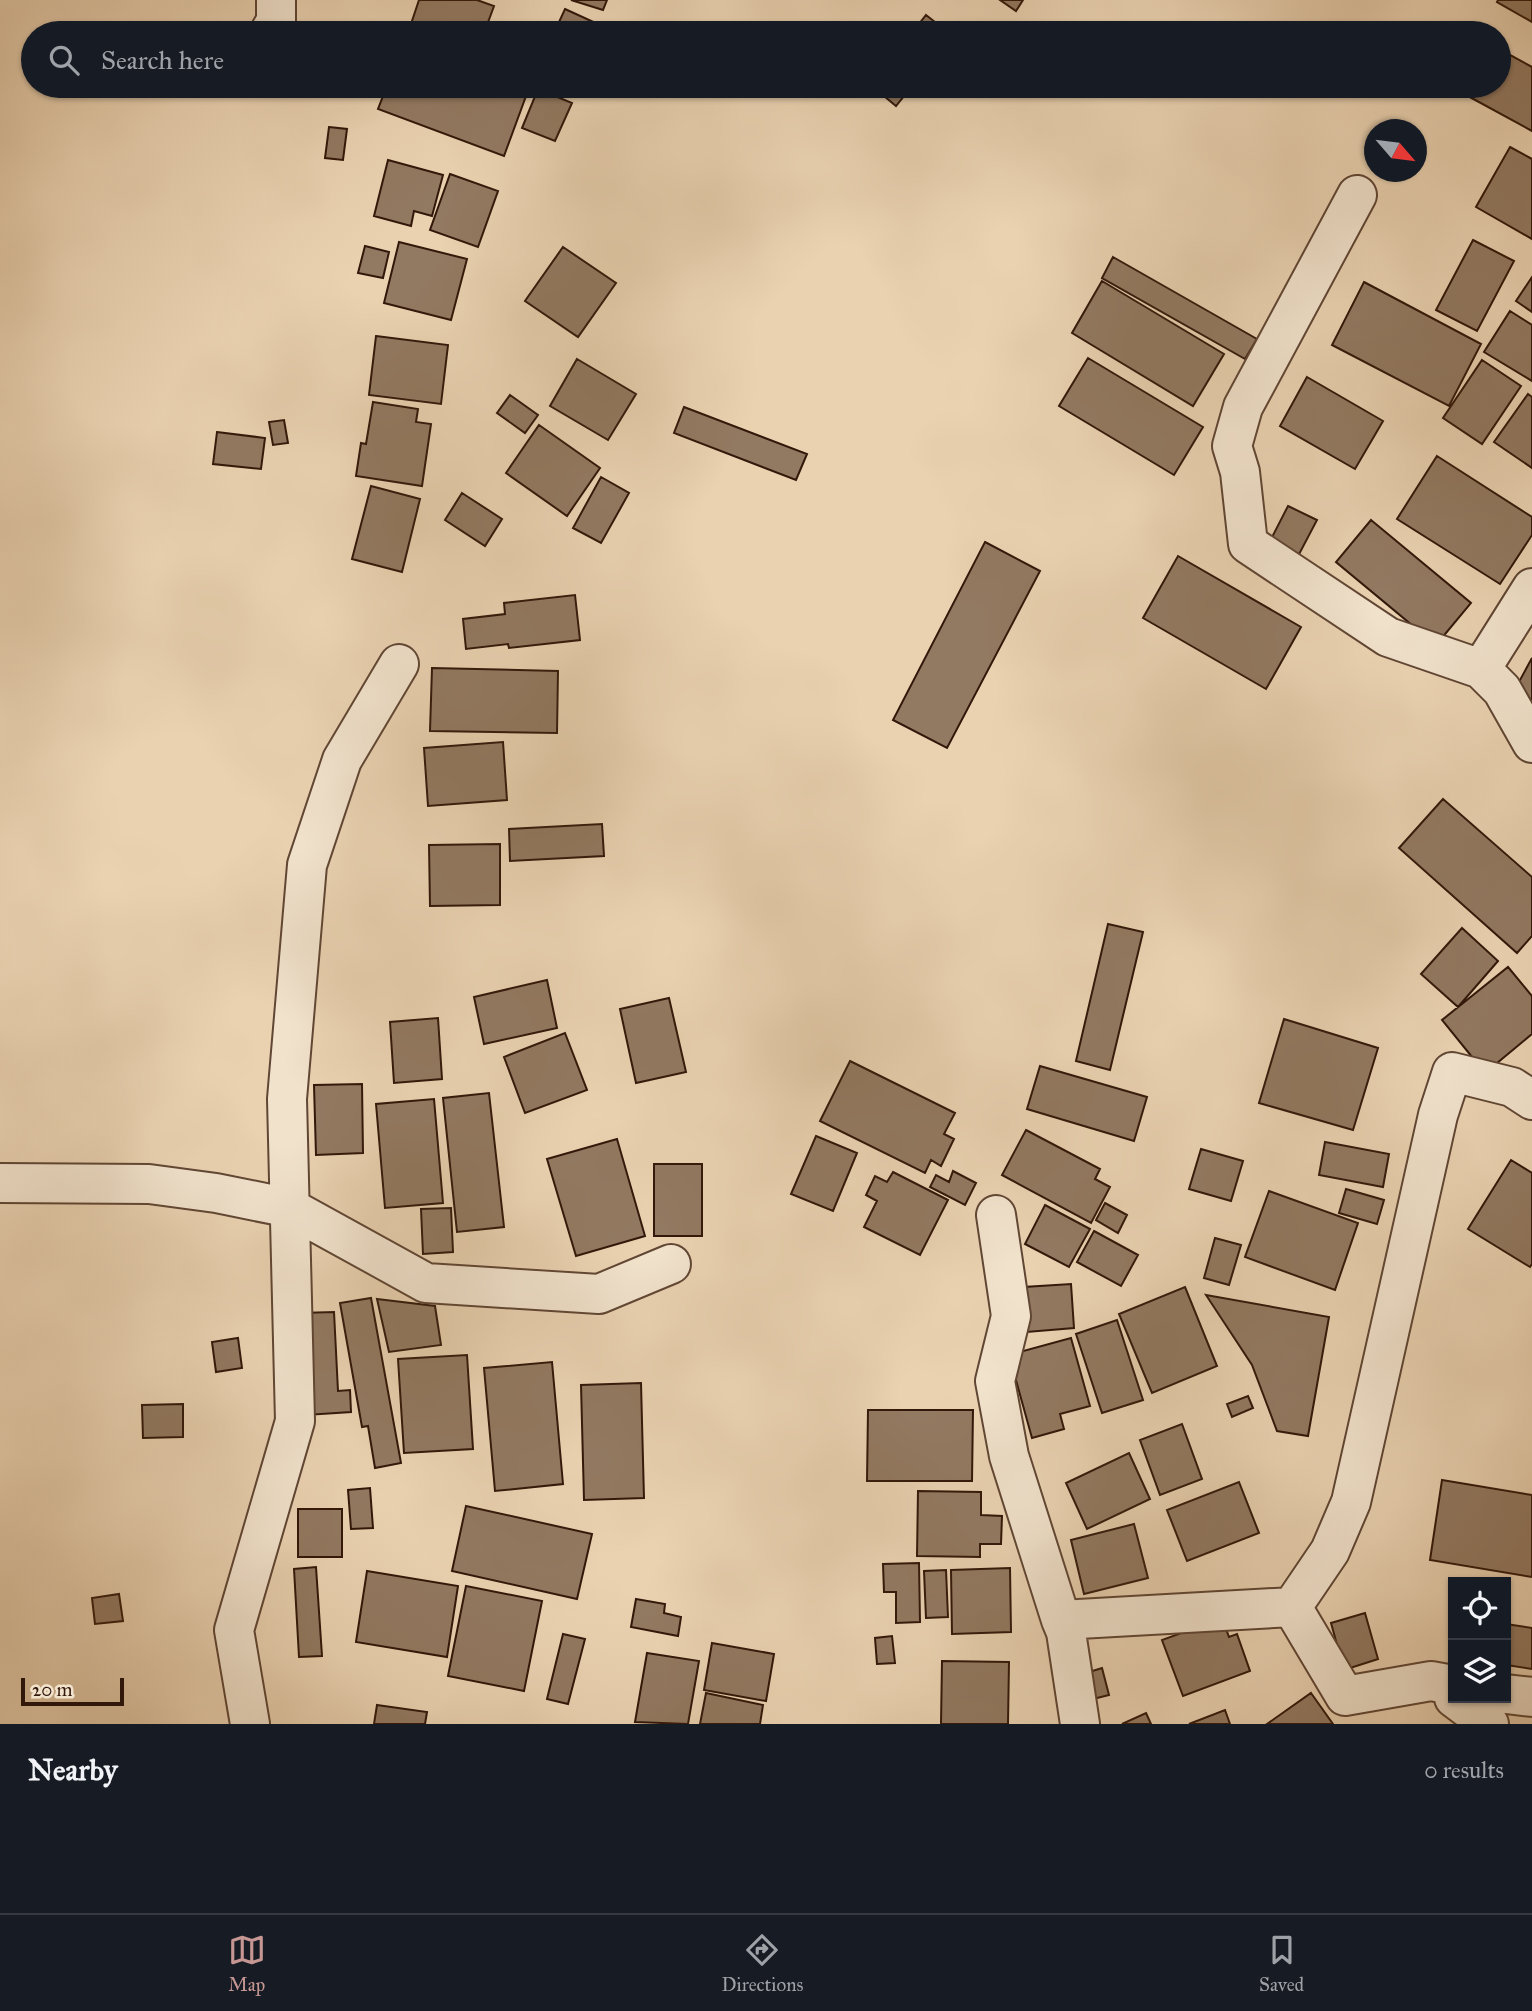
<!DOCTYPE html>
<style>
body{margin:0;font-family:"IM FELL Great Primer",serif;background:#242831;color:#f1f3f6}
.controls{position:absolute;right:21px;bottom:21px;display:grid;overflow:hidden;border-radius:0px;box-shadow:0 2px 5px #0004}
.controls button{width:63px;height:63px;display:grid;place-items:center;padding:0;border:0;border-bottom:2px solid #363941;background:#171b24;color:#f1f3f6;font:35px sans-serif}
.compass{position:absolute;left:1364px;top:119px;width:63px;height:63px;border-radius:50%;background:#171b24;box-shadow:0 2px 5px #0004;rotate:118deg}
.scale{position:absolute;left:21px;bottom:18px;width:103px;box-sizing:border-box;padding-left:7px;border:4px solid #32180a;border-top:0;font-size:19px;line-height:24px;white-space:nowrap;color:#32180a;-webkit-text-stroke:5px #f1e2cc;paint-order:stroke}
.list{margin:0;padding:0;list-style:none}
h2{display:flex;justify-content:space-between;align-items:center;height:91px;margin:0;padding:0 28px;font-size:30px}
h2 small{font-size:23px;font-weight:400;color:#9ea1a6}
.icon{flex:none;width:38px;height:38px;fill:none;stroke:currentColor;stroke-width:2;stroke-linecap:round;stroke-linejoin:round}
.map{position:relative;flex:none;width:1532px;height:1724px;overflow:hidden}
.search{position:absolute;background:#171b24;box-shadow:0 2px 5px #0004;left:21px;right:21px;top:21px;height:77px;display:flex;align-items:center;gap:18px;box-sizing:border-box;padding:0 24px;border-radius:38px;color:#9ea1a6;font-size:26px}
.sheet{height:189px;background:#171b24}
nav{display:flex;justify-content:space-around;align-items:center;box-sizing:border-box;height:98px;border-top:2px solid #363941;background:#171b24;font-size:19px;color:#9ea1a6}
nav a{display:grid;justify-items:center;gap:4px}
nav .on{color:#c59692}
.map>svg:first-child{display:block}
.building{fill:#927961;stroke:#32180a;stroke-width:2}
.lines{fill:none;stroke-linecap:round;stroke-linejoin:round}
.street-casing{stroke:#604634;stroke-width:42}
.street{stroke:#f1e2cc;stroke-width:38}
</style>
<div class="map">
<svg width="1532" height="1724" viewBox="0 0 1532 1724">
<rect width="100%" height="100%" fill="#ead2b1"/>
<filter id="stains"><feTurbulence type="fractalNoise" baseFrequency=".00286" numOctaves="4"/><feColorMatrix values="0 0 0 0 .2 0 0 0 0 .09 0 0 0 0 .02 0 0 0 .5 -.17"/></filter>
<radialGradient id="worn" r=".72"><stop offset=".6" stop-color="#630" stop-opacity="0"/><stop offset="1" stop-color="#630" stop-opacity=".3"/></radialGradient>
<path class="building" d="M419 0H477L494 6 484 33H408Z
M571 0H607L603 10Z
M1000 0H1023L1016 11Z
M1498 0H1532V22L1497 2Z
M565 9 600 25 596 33H554Z
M926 15 949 33H912Z
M1499 49 1532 67V131L1466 95 1471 86H1499Z
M387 86H498L526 96 504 156 378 109Z
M872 86H912L896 106Z
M538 89 572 103 555 141 522 128Z
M329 127 347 129 343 160 325 158Z
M1510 147 1532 159V239L1476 207Z
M388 160 443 175 432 216 414 211 411 226 374 216Z
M450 174 498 191 478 247 430 230Z
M1473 240 1514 261 1477 331 1436 310Z
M399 242 467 259 451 320 384 303Z
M365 246 389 252 383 278 358 273Z
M563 247 616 283 578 337 525 301Z
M1113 257 1257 339 1245 359 1102 278Z
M1532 277V312L1516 301Z
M1102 281 1224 354 1193 406 1072 333Z
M1364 282 1481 344 1449 406 1332 345Z
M1510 311 1532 325V381L1484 352Z
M376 336 448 345 441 404 369 395Z
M1088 358 1203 427 1174 475 1059 406Z
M577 359 636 394 608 440 550 406Z
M1482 360 1521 386 1482 444 1443 418Z
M1307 377 1383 421 1355 469 1280 426Z
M1528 394 1532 397V468L1494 442Z
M510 395 538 415 525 433 497 413Z
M373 402 418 409 416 422 431 424 422 486 356 476 361 443 366 444Z
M684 407 807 454 796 480 674 433Z
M284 420 288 443 273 445 269 422Z
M539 425 600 468 567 516 506 473Z
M217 432 265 438 261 469 213 464Z
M1437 456 1532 517V535L1500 584 1397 519Z
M601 477 629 493 601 543 573 528Z
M371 486 420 499 402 572 352 559Z
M462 493 502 519 485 546 445 520Z
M1288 506 1317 520 1296 560 1268 545Z
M1371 520 1471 603 1436 645 1336 562Z
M985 542 1040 571 947 748 893 720Z
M1178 556 1301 627 1266 689 1143 618Z
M575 595 580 640 509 648 508 644 466 649 463 619 505 614 504 603Z
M1532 658V701L1514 691Z
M432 668 558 671 557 733 430 731Z
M503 742 507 800 428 806 424 748Z
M1443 799 1532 877V936L1517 953 1399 848Z
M602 824 604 856 510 861 509 829Z
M500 844V905L430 906 429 845Z
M1108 924 1143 932 1110 1070 1076 1061Z
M1462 928 1498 961 1458 1007 1421 974Z
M1508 967 1532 996V1034L1485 1073 1442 1020Z
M547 980 557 1028 484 1044 474 997Z
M669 998 686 1072 636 1083 620 1009Z
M438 1018 442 1079 394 1083 390 1022Z
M1284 1019 1378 1048 1353 1130 1259 1103Z
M565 1033 587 1090 525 1113 504 1057Z
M850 1061 955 1113 944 1134 954 1139 941 1166 931 1160 925 1173 820 1121Z
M1040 1066 1147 1097 1134 1141 1027 1109Z
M362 1084 363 1153 316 1155 314 1085Z
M489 1093 504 1227 457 1232 443 1098Z
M434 1099 443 1203 385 1208 376 1104Z
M1026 1130 1100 1169 1095 1179 1110 1187 1091 1223 1002 1175Z
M816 1136 857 1153 833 1211 791 1194Z
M617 1139 645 1236 576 1256 547 1159Z
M1325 1142 1389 1154 1383 1187 1319 1175Z
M1201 1149 1243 1161 1231 1201 1189 1189Z
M1511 1160 1532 1173V1264L1530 1267 1468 1229Z
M654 1164H702V1236H654Z
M953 1171 976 1183 965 1205 930 1187 936 1175 949 1182Z
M893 1172 948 1200 920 1255 864 1227 877 1201 866 1195 875 1176 887 1182Z
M1346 1189 1384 1200 1377 1224 1339 1213Z
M1269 1191 1358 1223 1335 1290 1245 1257Z
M1105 1203 1127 1215 1118 1233 1096 1220Z
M1045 1205 1090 1229 1069 1267 1025 1244Z
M451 1208 453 1252 423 1254 421 1209Z
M1094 1231 1138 1255 1121 1286 1077 1262Z
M1215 1238 1241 1245 1229 1285 1204 1278Z
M1071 1284 1074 1328 1027 1332 1024 1287Z
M1185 1287 1217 1366 1152 1393 1119 1314Z
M1206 1295 1329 1317 1308 1436 1277 1431 1252 1365Z
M371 1298 401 1463 375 1468 368 1426 362 1427 340 1303Z
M377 1299 435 1306 441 1345 389 1352Z
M334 1312 338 1391 350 1390 351 1412 306 1415 300 1313Z
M1117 1320 1143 1400 1102 1413 1076 1334Z
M238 1338 242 1368 216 1372 212 1342Z
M1071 1338 1090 1406 1060 1414 1064 1429 1032 1438 1009 1355Z
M467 1355 473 1449 404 1453 398 1359Z
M552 1362 563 1484 495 1491 484 1368Z
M641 1383 644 1498 584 1500 581 1385Z
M1248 1396 1253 1408 1232 1417 1227 1404Z
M183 1404V1437L143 1438 142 1405Z
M868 1410H973L972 1481H867Z
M1182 1424 1202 1479 1160 1495 1140 1440Z
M1129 1453 1150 1499 1087 1529 1066 1483Z
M1442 1480 1532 1495V1577L1430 1560Z
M1239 1482 1259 1533 1187 1561 1167 1510Z
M370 1488 373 1528 351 1529 348 1490Z
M918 1491 981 1492V1515L1002 1516 1001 1544H980V1557L917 1556Z
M466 1506 592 1534 577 1599 452 1571Z
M298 1509H342V1557H298Z
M1134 1524 1148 1578 1084 1594 1071 1540Z
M919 1563 920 1622 896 1623V1592H884L883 1564Z
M316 1567 322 1656 299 1657 294 1569Z
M1010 1568 1011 1632 952 1634 951 1570Z
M946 1570 948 1617 926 1618 924 1571Z
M367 1571 458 1586 447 1657 356 1642Z
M466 1586 542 1601 524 1691 448 1676Z
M119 1594 123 1621 95 1624 92 1598Z
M636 1599 665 1604 664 1613 681 1617 678 1636 631 1627Z
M1365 1613 1378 1659 1344 1670 1331 1623Z
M1222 1618 1229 1637 1237 1634 1250 1671 1183 1696 1162 1640Z
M1506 1624 1532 1628V1669L1506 1665Z
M563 1634 585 1639 568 1704 547 1699Z
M892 1636 895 1663 877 1664 875 1638Z
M712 1643 774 1654 766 1701 704 1690Z
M647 1653 699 1661 688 1724 635 1722Z
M942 1661 1009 1662 1008 1724H941Z
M1102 1668 1109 1695 1089 1700 1083 1674Z
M706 1693 763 1705 760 1724H700Z
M1311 1693 1333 1724H1267Z
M377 1705 427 1712 425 1724H374Z
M1225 1710 1230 1724H1189Z
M1146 1713 1151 1724H1122Z"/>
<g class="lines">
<defs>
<path id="street" d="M269 33 276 21V0
M1357 195 1243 407 1232 446 1240 472 1248 544 1388 637 1481 669 1502 690 1532 743
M1481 669 1532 588
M0 1183 149 1184 216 1193 290 1208 426 1283 599 1294 671 1264
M996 1215 1011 1316 995 1381 1009 1456 1061 1620 1066 1632 1080 1724
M1061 1620 1292 1607
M1453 1685 1431 1681 1345 1696 1292 1607 1330 1551 1351 1502 1438 1115 1452 1072 1512 1087 1532 1100
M1506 1694 1532 1697
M1454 1698 1489 1724
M250 1724 234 1630 295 1421 287 1099 307 865 342 760 399 664"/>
</defs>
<use href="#street" class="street-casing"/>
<use href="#street" class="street"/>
</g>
<rect width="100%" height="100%" filter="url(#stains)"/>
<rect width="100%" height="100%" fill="url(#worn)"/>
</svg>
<div class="controls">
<button><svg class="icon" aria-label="locate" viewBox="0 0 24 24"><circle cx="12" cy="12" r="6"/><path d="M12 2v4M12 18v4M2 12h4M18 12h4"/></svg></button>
<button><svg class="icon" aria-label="layers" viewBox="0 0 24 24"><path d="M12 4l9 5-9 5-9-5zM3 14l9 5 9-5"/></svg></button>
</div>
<svg class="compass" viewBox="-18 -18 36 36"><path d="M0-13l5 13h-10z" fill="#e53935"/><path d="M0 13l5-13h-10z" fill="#9ea1a6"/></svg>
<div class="scale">20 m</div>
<div class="search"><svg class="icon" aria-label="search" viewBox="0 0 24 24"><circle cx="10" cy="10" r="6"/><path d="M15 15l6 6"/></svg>Search here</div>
</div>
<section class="sheet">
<h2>Nearby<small>0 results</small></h2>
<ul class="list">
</ul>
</section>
<nav>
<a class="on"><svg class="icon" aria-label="map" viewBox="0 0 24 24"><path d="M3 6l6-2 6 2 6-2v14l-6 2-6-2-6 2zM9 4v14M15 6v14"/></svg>Map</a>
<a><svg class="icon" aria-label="directions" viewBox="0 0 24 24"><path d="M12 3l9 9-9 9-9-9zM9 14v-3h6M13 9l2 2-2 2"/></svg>Directions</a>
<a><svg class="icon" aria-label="saved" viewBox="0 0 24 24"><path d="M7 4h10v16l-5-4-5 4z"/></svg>Saved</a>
</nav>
